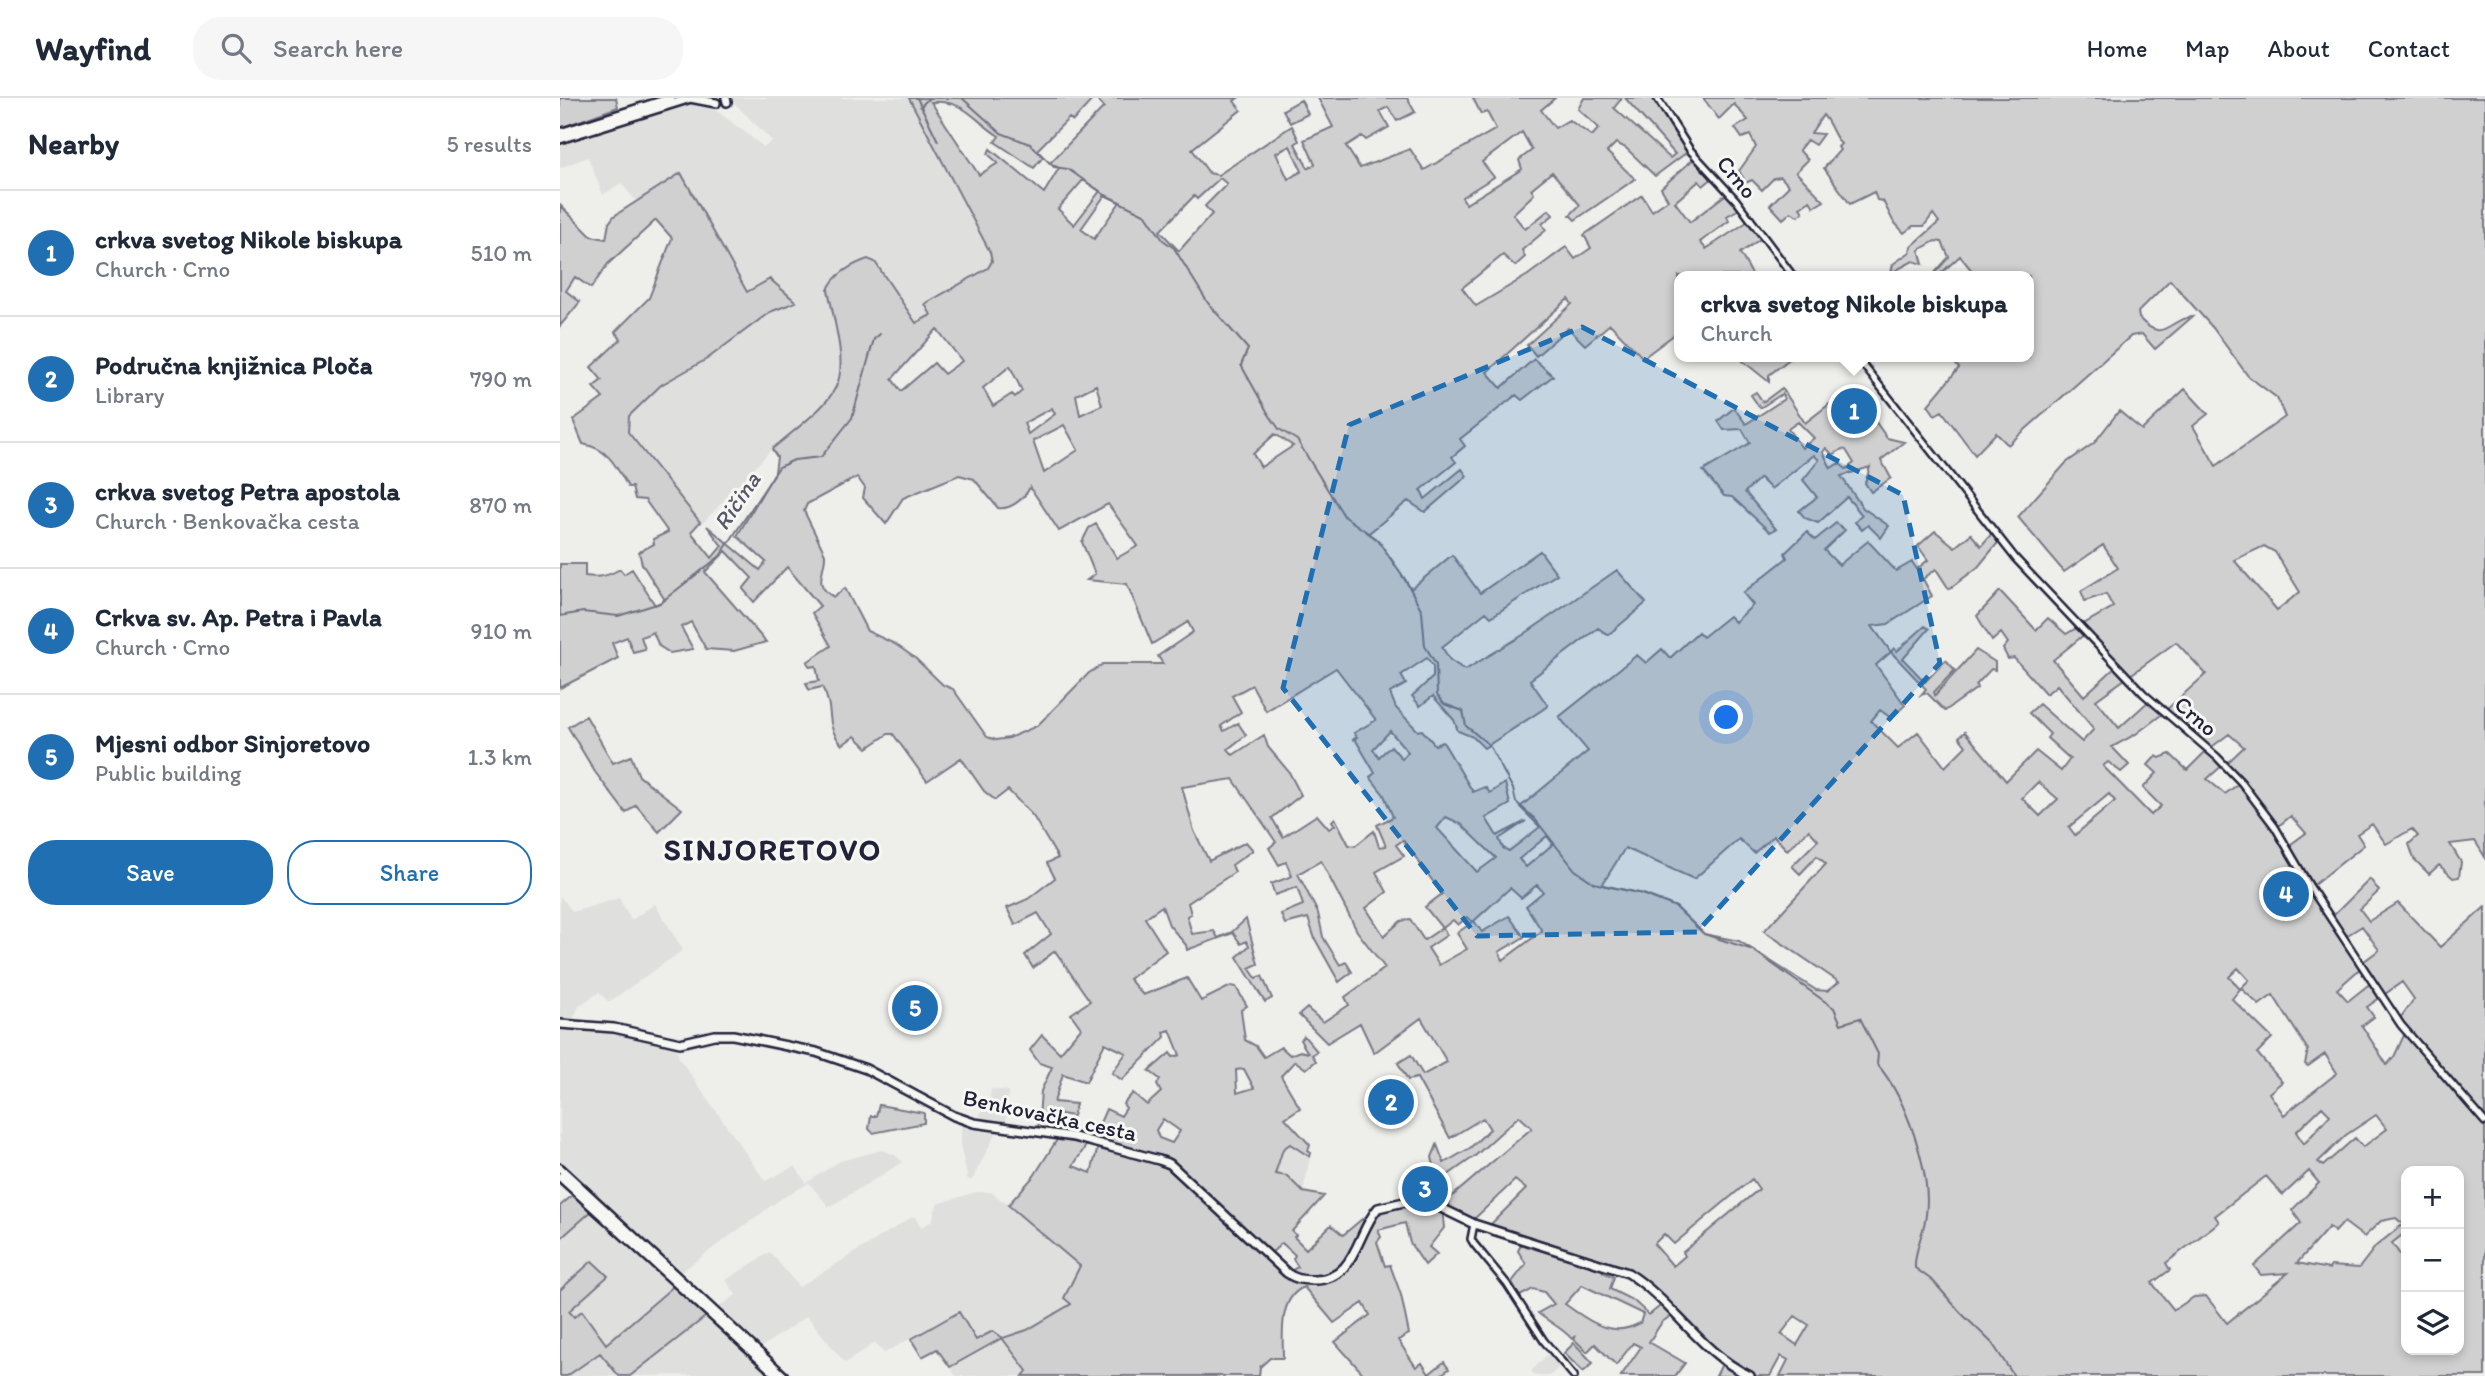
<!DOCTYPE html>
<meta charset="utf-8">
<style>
body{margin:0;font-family:Itim,sans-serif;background:#f6f6f7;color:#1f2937}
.controls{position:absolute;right:21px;bottom:21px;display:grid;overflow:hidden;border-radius:14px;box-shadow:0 4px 10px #0003}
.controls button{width:63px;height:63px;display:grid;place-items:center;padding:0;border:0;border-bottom:2px solid #e0e1e3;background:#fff;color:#1f2937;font:35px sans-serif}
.you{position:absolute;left:1167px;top:620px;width:24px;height:24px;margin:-18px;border:5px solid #fff;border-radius:50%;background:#1a73e8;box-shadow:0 0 0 10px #1a73e833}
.badge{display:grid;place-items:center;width:46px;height:46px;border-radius:50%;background:#1f6fb2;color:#fff;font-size:23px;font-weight:700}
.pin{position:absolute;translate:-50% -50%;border:4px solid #fff;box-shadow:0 2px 7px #0006}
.popup{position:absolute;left:1114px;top:173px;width:360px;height:91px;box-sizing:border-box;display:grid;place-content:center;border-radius:14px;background:#fff;filter:drop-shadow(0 2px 5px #0005);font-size:23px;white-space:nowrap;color:#747a83}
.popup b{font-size:26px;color:#1f2937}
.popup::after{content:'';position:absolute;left:50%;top:100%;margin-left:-14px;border:14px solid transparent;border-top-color:#fff}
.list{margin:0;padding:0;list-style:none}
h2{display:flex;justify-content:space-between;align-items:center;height:91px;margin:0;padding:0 28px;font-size:30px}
h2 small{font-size:23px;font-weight:400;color:#747a83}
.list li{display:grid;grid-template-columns:46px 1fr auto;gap:21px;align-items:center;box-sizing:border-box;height:126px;padding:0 28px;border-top:2px solid #e0e1e3}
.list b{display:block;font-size:26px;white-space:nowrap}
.list p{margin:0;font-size:23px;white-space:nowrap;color:#747a83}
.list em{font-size:23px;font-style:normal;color:#747a83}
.actions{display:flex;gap:14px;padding:21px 28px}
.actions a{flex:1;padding:16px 0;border:2px solid #1f6fb2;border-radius:28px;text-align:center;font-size:24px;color:#1f6fb2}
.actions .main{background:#1f6fb2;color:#fff}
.icon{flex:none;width:38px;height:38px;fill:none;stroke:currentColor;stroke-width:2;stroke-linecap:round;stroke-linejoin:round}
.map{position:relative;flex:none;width:1925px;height:1278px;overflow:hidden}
header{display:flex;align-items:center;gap:42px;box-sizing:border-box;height:98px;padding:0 35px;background:#fff;border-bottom:2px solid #e0e1e3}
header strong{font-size:33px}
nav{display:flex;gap:38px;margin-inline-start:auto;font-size:24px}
.search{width:490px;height:63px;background:#f6f6f7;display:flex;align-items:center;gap:18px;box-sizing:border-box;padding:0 24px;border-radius:28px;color:#747a83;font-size:26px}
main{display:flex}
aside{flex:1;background:#fff}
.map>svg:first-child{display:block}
.built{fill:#dfdfde}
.green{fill:#d0d0d1;stroke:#797986;stroke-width:2;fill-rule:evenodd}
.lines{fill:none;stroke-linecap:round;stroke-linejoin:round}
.stream{stroke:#727281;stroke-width:2}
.minor-casing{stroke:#22223b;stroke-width:10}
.major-casing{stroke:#22223b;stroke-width:12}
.minor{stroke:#f6f6f2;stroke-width:5}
.major{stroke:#f6f6f2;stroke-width:7}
.marked{fill:#1f6fb2;fill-opacity:0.2;stroke:#1f6fb2;stroke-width:5;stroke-dasharray:14 9;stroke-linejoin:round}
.labels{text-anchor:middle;stroke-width:6;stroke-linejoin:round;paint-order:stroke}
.street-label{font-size:23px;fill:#22223b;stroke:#f6f6f2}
.water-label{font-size:24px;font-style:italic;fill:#575769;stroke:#f6f6f2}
.district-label{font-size:30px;font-weight:bold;letter-spacing:2px;fill:#22223b;stroke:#f6f6f2}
</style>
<header>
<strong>Wayfind</strong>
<div class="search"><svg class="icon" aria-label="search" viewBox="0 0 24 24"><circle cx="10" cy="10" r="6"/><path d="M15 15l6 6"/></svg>Search here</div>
<nav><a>Home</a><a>Map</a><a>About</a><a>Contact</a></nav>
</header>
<main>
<aside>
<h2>Nearby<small>5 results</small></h2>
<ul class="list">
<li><span class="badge">1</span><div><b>crkva svetog Nikole biskupa</b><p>Church · Crno</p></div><em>510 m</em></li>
<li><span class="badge">2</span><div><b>Područna knjižnica Ploča</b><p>Library</p></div><em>790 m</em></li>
<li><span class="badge">3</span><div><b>crkva svetog Petra apostola</b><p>Church · Benkovačka cesta</p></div><em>870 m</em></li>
<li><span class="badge">4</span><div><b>Crkva sv. Ap. Petra i Pavla</b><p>Church · Crno</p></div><em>910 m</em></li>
<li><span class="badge">5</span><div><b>Mjesni odbor Sinjoretovo</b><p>Public building</p></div><em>1.3 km</em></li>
</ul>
<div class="actions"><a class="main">Save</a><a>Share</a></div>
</aside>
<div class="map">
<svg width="1925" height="1278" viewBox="0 0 1925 1278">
<rect width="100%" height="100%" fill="#eeeeeb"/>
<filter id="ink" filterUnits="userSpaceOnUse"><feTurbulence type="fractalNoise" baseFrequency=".0143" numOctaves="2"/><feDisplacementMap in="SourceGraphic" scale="14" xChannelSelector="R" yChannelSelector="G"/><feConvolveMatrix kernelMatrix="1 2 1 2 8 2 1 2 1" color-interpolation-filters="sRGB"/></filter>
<g filter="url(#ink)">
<path class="built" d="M169 0H349L430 154 432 163 428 170 365 205 372 217 356 225 315 164 268 192 283 257 282 275 273 299 212 351 142 426 68 334 69 318 101 287 147 261 210 214 235 204 187 194 121 75 76 103 61 85 43 97 28 59 0 70V40L129 6H148L204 49 212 43Z
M0 798 13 814 59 800 71 822 95 806 123 852 49 904 39 894 19 908 12 925 115 944 119 960 205 1083 235 1068 246 1085 280 1063 322 1052 335 1057 343 1064 269 1109 249 1085 219 1102 118 1176 0 1070Z
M431 991 448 993 446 1029H439L412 1082H408L401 1051V1021L419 1024 423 1001H430Z
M730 1046 750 1059 743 1094 727 1078 715 1076 723 1051Z
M416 1094H431L486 1137 520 1168 505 1200 511 1206 467 1232 443 1240 467 1274 463 1278H396L390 1269 442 1240 416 1243 399 1214 324 1255 315 1245 285 1265 247 1218 200 1250 156 1211 176 1197 166 1182 210 1154 239 1189 354 1118 361 1129 372 1123 377 1106Z
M33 1112 116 1186 46 1246 22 1213 14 1220 9 1213 18 1207 32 1163 0 1192V1141Z
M149 1216 216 1276 70 1278Z
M990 1254 1001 1268 989 1278H975L971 1273Z
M40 1255 59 1278H7Z"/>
<path class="green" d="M0 0H56L58 9 0 30Z
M349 0H534L513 23 509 20 477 52 483 59 474 70 435 44 439 38C412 21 406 2 371 4L419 77 438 65 428 56 430 51 484 95 499 70 490 65 544 9 536 0H678L674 3 681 12 632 51 649 75 658 77 732 28 739 43 735 46 748 70 755 66 744 42 773 29 758 0H847L855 14 837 23 828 9 820 13 829 29 806 42 802 38 786 48 800 70 850 51 864 72 936 31 927 14 921 16 913 0H995L981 12 995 30 1009 22 1032 38 1039 30 1018 11 1024 0H1062L1054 10 1110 60 1115 56 1065 0H1097L1130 52 1095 78 1066 50 1056 45 1047 54 1075 81 1015 122 1010 117 1020 107 992 74 971 91 974 96 953 116 965 131 989 112 993 117 982 126 986 132 962 152 965 159 955 168 943 157 902 190 916 208 968 177 1006 149 1015 161 1031 150 1024 137 1082 97 1092 113 1108 102 1101 90 1137 58 1155 78 1143 88 1139 83 1115 104 1130 124 1169 94 1181 110 1167 118 1169 123 1140 144 1146 151 1190 122 1203 139 1180 155 1193 178H1119V233L1083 260 1050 226 1025 247 1008 230 976 258 967 247 1012 206 1008 201 927 274 941 290 974 261 993 278 962 302 956 297 900 341 905 348 892 359 896 364 861 392 865 401 902 371 907 378 865 414 848 403 809 435 818 442 851 491 892 457 920 495 980 453 997 476 931 519 926 514 882 549 890 562 905 572 963 537 1057 472 1086 505 1048 537 1038 530 970 582 988 608 924 650 913 639 898 633 894 622 873 598 860 608 852 598 873 579V568L867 560 841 577 846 586 830 595 836 610 858 633 862 632 875 647 883 644 913 694 925 689 930 695 945 685 950 706 926 720 937 738 966 723 939 741 943 750 949 753 980 729 960 709 1028 653 999 619 1077 557 1086 565 1102 551 1110 560 1138 534 1143 539 1169 518 1175 524 1193 507 1183 495 1227 460 1225 455 1247 434 1255 442 1276 425 1285 432 1264 452 1279 467 1308 443 1336 473 1352 464 1357 471 1368 462 1358 448 1375 433 1395 449 1411 436 1421 448 1434 433 1441 441 1418 469 1389 491 1376 471 1363 481 1372 498 1328 526 1312 528 1331 554 1334 550 1337 553 1365 528 1369 531 1343 561 1365 584 1386 562 1395 572 1374 594 1375 597 1416 552 1435 564V572L1431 571 1416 587 1417 590 1385 613 1367 595 1361 597 1366 591 1331 554 1316 567 1345 607 1331 620 1320 612 1311 623 1338 650 1358 634 1385 669 1406 648 1399 639 1405 634 1446 683 1476 653 1501 673 1510 661 1487 640 1490 636 1469 615 1479 606 1522 644 1534 631 1497 587 1486 596 1454 560 1448 561 1443 551 1448 545 1441 535 1432 543 1417 518 1440 493 1476 532 1488 520 1506 536 1553 509 1546 496 1525 503 1521 493 1558 470 1543 447 1504 474 1458 419 1506 365 1534 345 1559 313 1582 332 1625 291 1648 316 1633 328 1656 368 1725 319 1717 300 1688 278 1653 230 1610 182 1578 214 1579 220C1604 247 1608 221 1632 219L1595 251 1582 236 1571 238 1448 347 1436 335 1415 357 1382 313 1375 317 1368 307 1399 270 1389 259H1469V178H1409L1413 174 1400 158 1378 178H1372L1389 159 1382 144 1375 143 1359 152 1363 166 1353 163 1331 175 1333 166 1350 154 1351 149 1379 124 1373 116 1364 128H1353L1344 135 1333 123 1323 103 1317 102 1314 94 1290 106 1264 70 1280 52 1278 49 1281 46C1272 36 1272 27 1263 17L1251 35 1263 36 1255 47 1247 42 1239 52 1248 62 1236 74 1264 103 1254 109 1250 103 1240 110 1243 114 1238 118 1231 114 1223 121 1210 107 1229 88 1221 79 1214 80 1202 92 1192 82 1181 87 1179 85 1184 81 1179 73 1196 49 1190 37 1182 40 1175 30 1188 22 1174 6 1159 21 1143 0H1925V759L1915 743 1890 746 1901 764 1899 779 1893 780 1879 767 1869 776 1854 761 1849 746 1858 738 1852 731 1826 746 1812 726 1797 736 1804 747 1750 790 1771 820 1810 781 1819 793 1800 811 1809 823 1838 805 1880 849 1925 809V1278H1220L1228 1262 1221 1258 1210 1278H1156L1163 1264 1114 1216 1102 1224 1089 1244 1125 1265 1115 1278H1061L1081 1249 1073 1245 1056 1267 1035 1246 1027 1254 1014 1241 1016 1238 1012 1241C1001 1229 990 1225 978 1215L994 1206 984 1194 973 1191 958 1199 952 1184 966 1166 958 1153 963 1142 927 1130 966 1091 955 1082 911 1124 890 1110 889 1101 972 1030 959 1018 915 1058 878 1084 872 1059 877 1047 884 1065 910 1050 930 1031 923 1020 890 1040 857 980 848 982 838 965 851 957 863 977 887 964 861 920 814 955 800 925 767 945 739 917 747 910 763 924 789 907 785 899 825 870 797 833 761 763 738 776 758 815 763 839 780 867 786 864 792 874 779 884 755 841 748 820 725 826 721 816 743 807 737 789 715 797 711 786 732 778 726 764 719 767 709 750 716 744 673 681 622 689 634 733 649 763 686 744 693 752 672 767 675 774 628 805 631 816 627 818 632 836 654 833 658 840 672 834 686 821 698 866 689 870 696 880 702 878 712 900 705 904 677 859 689 848 686 843 681 846 673 835 627 852 626 847 609 827 602 808 585 820 606 853 569 881 583 897 627 880 641 903 671 888 676 889 687 908 681 912 685 942 696 948 704 959 721 949 730 957 740 953 748 955 740 942 744 938 757 953 752 957 756 963 746 971 735 963 721 978 740 1010 725 1020 750 1047 748 1053 751 1055 750 1059 730 1046 723 1051 715 1076 727 1078 743 1094 764 1098 732 1133 736 1137 734 1139 746 1151 771 1127 783 1137 802 1121 809 1125C822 1097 857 1107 882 1109L884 1130 869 1149 877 1156 865 1167 850 1145 845 1125 818 1132 821 1139 817 1144 825 1168 830 1167 841 1197 849 1236 838 1242 856 1269 862 1265 869 1276 884 1264 889 1271 879 1278H805L775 1244 810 1217 803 1205 774 1225 744 1189C718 1200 723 1237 723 1260H710L700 1269 699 1278H463L467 1273 442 1240 390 1269 377 1251 362 1259 351 1241 399 1214 416 1242 433 1233 443 1240 467 1232 511 1206 504 1200 520 1168 448 1107 474 1078 498 1040 527 1046 513 1068 531 1075 539 1045 532 1043 546 1011 561 1018 566 1010 563 1006 573 995 587 1007 601 994 597 987 600 981 589 973 610 955 613 959 620 957 610 932 604 934 605 939 562 982 552 975 566 955 545 945 526 984 503 976 494 1004 516 1006 513 1018 492 1015 489 1035 478 1033 481 993 492 969 479 965 470 952 482 937 500 955 521 930 511 916 530 903 495 853 473 870 465 857 491 836 478 815 455 827 447 810 468 801 495 780 487 765 498 760 473 718 448 692 435 702 424 693 401 660 367 683 333 636H328L307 650 295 638 282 647C263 625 276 613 262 589L249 592 246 585 259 583 256 568 250 569 247 564 271 548 252 515 260 508 227 469 194 504 183 491 192 480 166 453 145 474 206 544 174 553 146 551 131 524 121 529 133 551 110 555 99 548 93 534 81 539 85 551 73 554 67 539 52 545 58 560 0 590V466H25V478C39 480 48 478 60 471L64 476 72 471 95 507 105 502 82 466 79 454 94 446 93 441 108 434 85 402 75 401 72 389H68C56 368 49 351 23 346L13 322 43 300 33 289 42 282 31 269 61 241 55 234 89 200 112 140 96 122 48 166 31 190 15 179 6 193 20 204 0 228V107L31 138 46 141 49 125 54 118 121 75 187 194 210 181 236 204 210 214 147 261 101 287 69 318 68 334 140 424 131 434 152 460 162 448 147 428 200 472 206 464 177 438 215 374 217 359 212 351C290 287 290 292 268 192 273 177 293 166 308 161L315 164 356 225 371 217 365 206 428 170 432 163 430 154ZM962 34 972 52 959 62 962 71 906 106 902 99 934 79 922 64ZM730 48 742 73 728 81 716 55ZM660 80 667 86 645 108 652 116 619 153 600 133 634 98 637 101ZM523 82 540 93 514 127 498 111ZM545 97 560 104 534 141 521 131ZM377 231 402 263 384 276 374 265 341 293 332 281ZM450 268 462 293 455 299 452 296 433 308 423 290ZM536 287 542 307 520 317 516 297ZM492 310 495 316 468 336 464 325ZM504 327 518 352 484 375 473 343ZM715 336 733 348 701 369 693 356ZM399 377 414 381 438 410C451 412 465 400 470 389L499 433 548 406 578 448 557 460 536 426 529 430 522 444 535 476 527 482 567 486 592 546 628 524 633 534 598 558 603 566H543L529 575 477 628 449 640 436 642 427 639 393 591 383 587 355 560 335 546 307 533 285 490 274 499C251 487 266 472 265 456L244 413 247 406 297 379 305 390 303 400 326 426 343 400ZM1704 448 1715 454 1740 494 1717 512 1674 462ZM1526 535 1558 567 1524 598 1493 562ZM1616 544 1646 576 1605 613 1591 601 1559 630 1536 602ZM776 570 816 622 794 635 797 639 792 642 795 641 815 675 810 679 824 697 833 719 817 727 826 748 819 749 814 733 795 748 789 747 775 720 772 723 775 727 769 731 757 717 723 739 712 720 741 697 729 674 708 649 704 637 673 657 668 651 686 637 678 625 664 633 661 628 681 614 672 598 692 587 706 613ZM1605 614 1648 651 1627 672 1610 656 1600 660 1596 658 1588 667 1597 675 1583 690 1601 708 1591 717 1543 668 1548 664 1561 674 1569 667 1552 649 1576 636ZM830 633 848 654 842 661 831 648 819 659 813 651ZM1669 636 1684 649 1665 667 1681 684 1665 696 1647 681 1664 666 1649 651ZM1478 684 1498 701 1480 718 1462 700ZM1549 696 1555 703 1515 737 1509 729ZM1731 718 1746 735 1727 749 1716 730ZM886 719 901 726 936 760 917 774 877 730ZM1249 732 1258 742 1232 768 1240 776 1257 758 1266 766 1204 833 1279 884 1267 893 1256 892 1179 843 1144 836 1116 809 1083 796 1042 787 1065 750 1134 781 1179 741 1194 755 1214 738 1227 752ZM987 738 993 746 966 769 959 761ZM843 742 882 796 865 809 882 830 864 842 850 821 841 823 824 838 806 810 827 794 816 774 844 758 836 747ZM977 787 983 794 966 808 982 833 943 862 939 854 964 839 949 818 922 834 914 823 950 790 961 800ZM907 819 913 824 897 835 907 851 879 867 868 850 887 837 883 830 893 822 898 827ZM1802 828 1819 852 1800 866 1783 840ZM1802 869 1812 884 1788 903 1777 891ZM1678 870 1689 882 1681 890 1699 907 1713 897 1748 952 1745 966 1748 968 1765 956 1777 975 1724 1017 1709 995 1722 984 1697 955 1712 940 1672 901 1680 891 1669 879ZM1842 884 1854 901 1838 923 1846 933 1834 959 1827 967 1802 928 1814 919 1807 909ZM684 971 694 990 677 995 676 972ZM1762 1009 1770 1017 1744 1046 1736 1034ZM1816 1017 1827 1031 1803 1049 1795 1040 1763 1068 1758 1064 1786 1037ZM603 1021 620 1033 612 1045 599 1040 596 1032ZM1749 1073 1759 1085 1732 1112 1741 1125 1694 1168 1701 1177 1728 1175 1667 1225 1646 1198 1634 1199 1614 1212 1592 1185 1610 1172 1606 1165 1659 1124 1655 1118 1706 1078 1723 1097ZM1846 1073H1899V1252H1846V1165L1832 1145 1846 1134V1130L1841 1128 1816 1148 1799 1170 1771 1168 1769 1171 1737 1165 1769 1129 1775 1134 1784 1124 1804 1139 1821 1123 1836 1120 1843 1126 1846 1124ZM1192 1081 1199 1091 1123 1154 1125 1158 1113 1168 1094 1146 1104 1136 1114 1146ZM722 1145 735 1157 733 1161 738 1169 727 1175 708 1158ZM1041 1165 1083 1184 1104 1205 1089 1217 1074 1203 1050 1191 1054 1179 1043 1174ZM1022 1187 1083 1216 1080 1225C1051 1241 1029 1223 1005 1206ZM1235 1218 1249 1227 1237 1247 1221 1236Z
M741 2 748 16 730 25 723 12Z
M1178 259H1232L1209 277V284Z
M1222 290 1245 325 1276 301 1282 309 1299 300 1327 340 1344 344 1321 362 1331 380 1311 394 1305 385 1310 369 1281 378 1303 410 1329 428 1321 440 1308 427 1302 432 1295 424 1302 417 1287 399 1258 425 1245 420 1239 413 1257 399 1243 382 1259 362 1254 357 1211 391 1200 380 1185 394 1216 431 1210 434 1172 399 1164 398 1143 373 1190 345 1182 331 1164 332 1158 323 1174 310 1186 326 1224 301 1222 296 1200 310 1191 297 1196 294 1203 304ZM1238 324 1254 340 1242 350 1228 331ZM1266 350 1273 357 1282 351 1286 352 1294 365 1286 371 1279 365 1271 370 1263 354Z
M26 618 53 665 71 658 79 678 122 711 99 734 76 707 66 715 35 674 8 629Z
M319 1007 364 1015V1025L313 1035 309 1031 311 1018H316Z
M15 1095 33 1112 0 1141V1108Z
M32 1163 48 1178 9 1213 14 1219 22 1213 46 1246 116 1186 149 1216 70 1278H59L40 1255 7 1278H0V1192Z
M1014 1245 1033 1265 1023 1274 1004 1255Z"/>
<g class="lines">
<path class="stream" d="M357 0 378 43
M402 0 441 35 470 46 494 69 508 71 545 97 586 117 603 142 614 150 648 205 688 251 681 267 708 315 719 331 737 342 784 418 818 442 845 481 862 513 865 548 876 566 877 597 884 606 903 613 906 628 929 647 953 691 956 704 975 721 1015 772 1034 785 1083 796 1116 809 1144 836 1193 852 1274 910 1281 926 1300 920 1318 956 1317 966C1345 998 1372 1074 1366 1117 1364 1135 1354 1152 1355 1170L1373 1183 1401 1215 1432 1245 1454 1278
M360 9 369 0
M0 518 23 514 58 518 100 505 160 458 219 369 234 362 261 359 292 320 314 241 320 236"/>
<defs>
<path id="minor" d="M1097 0 1130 52 1176 102 1233 178
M1297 259 1456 461 1584 596 1657 659 1681 684 1715 729 1750 789 1841 927 1925 1024
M914 1126 911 1141 914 1146 947 1186 984 1243 1014 1278"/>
<path id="major" d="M130 0 156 5
M166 0 167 4
M0 35 111 0
M0 41 131 0
M0 926 54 930 120 945 154 937H173L256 954 306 971 394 1018 414 1025 514 1039 599 1062 610 1066 727 1175C735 1181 742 1182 753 1182 796 1183 796 1135 818 1110L844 1104 875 1107 914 1126 1068 1175C1114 1204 1139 1254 1190 1278
M0 1070 224 1278
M0 1079 216 1276"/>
</defs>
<use href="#minor" class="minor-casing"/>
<use href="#major" class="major-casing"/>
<use href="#minor" class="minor"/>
<use href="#major" class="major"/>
</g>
</g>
<path class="marked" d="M1022 229 1343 397 1380 565 1137 834 917 838 723 590 789 327Z"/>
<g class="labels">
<g class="street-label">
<text transform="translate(1177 79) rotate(50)" y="8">Crno</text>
<text transform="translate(1636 618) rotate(41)" y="8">Crno</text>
<text transform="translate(490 1017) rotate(12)" y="8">Benkovačka cesta</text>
</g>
<g class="water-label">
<text transform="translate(177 403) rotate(-56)" y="8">Ričina</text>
</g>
<g class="district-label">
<text x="213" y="762">SINJORETOVO</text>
</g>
</g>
</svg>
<div class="controls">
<button>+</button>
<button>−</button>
<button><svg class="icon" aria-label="layers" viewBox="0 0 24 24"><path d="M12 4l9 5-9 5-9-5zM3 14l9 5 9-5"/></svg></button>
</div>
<div class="you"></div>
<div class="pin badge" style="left:1294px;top:313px">1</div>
<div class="popup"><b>crkva svetog Nikole biskupa</b>Church</div>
<div class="pin badge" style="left:831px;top:1004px">2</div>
<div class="pin badge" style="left:865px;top:1091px">3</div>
<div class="pin badge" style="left:1726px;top:796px">4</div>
<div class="pin badge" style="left:355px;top:910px">5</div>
</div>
</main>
